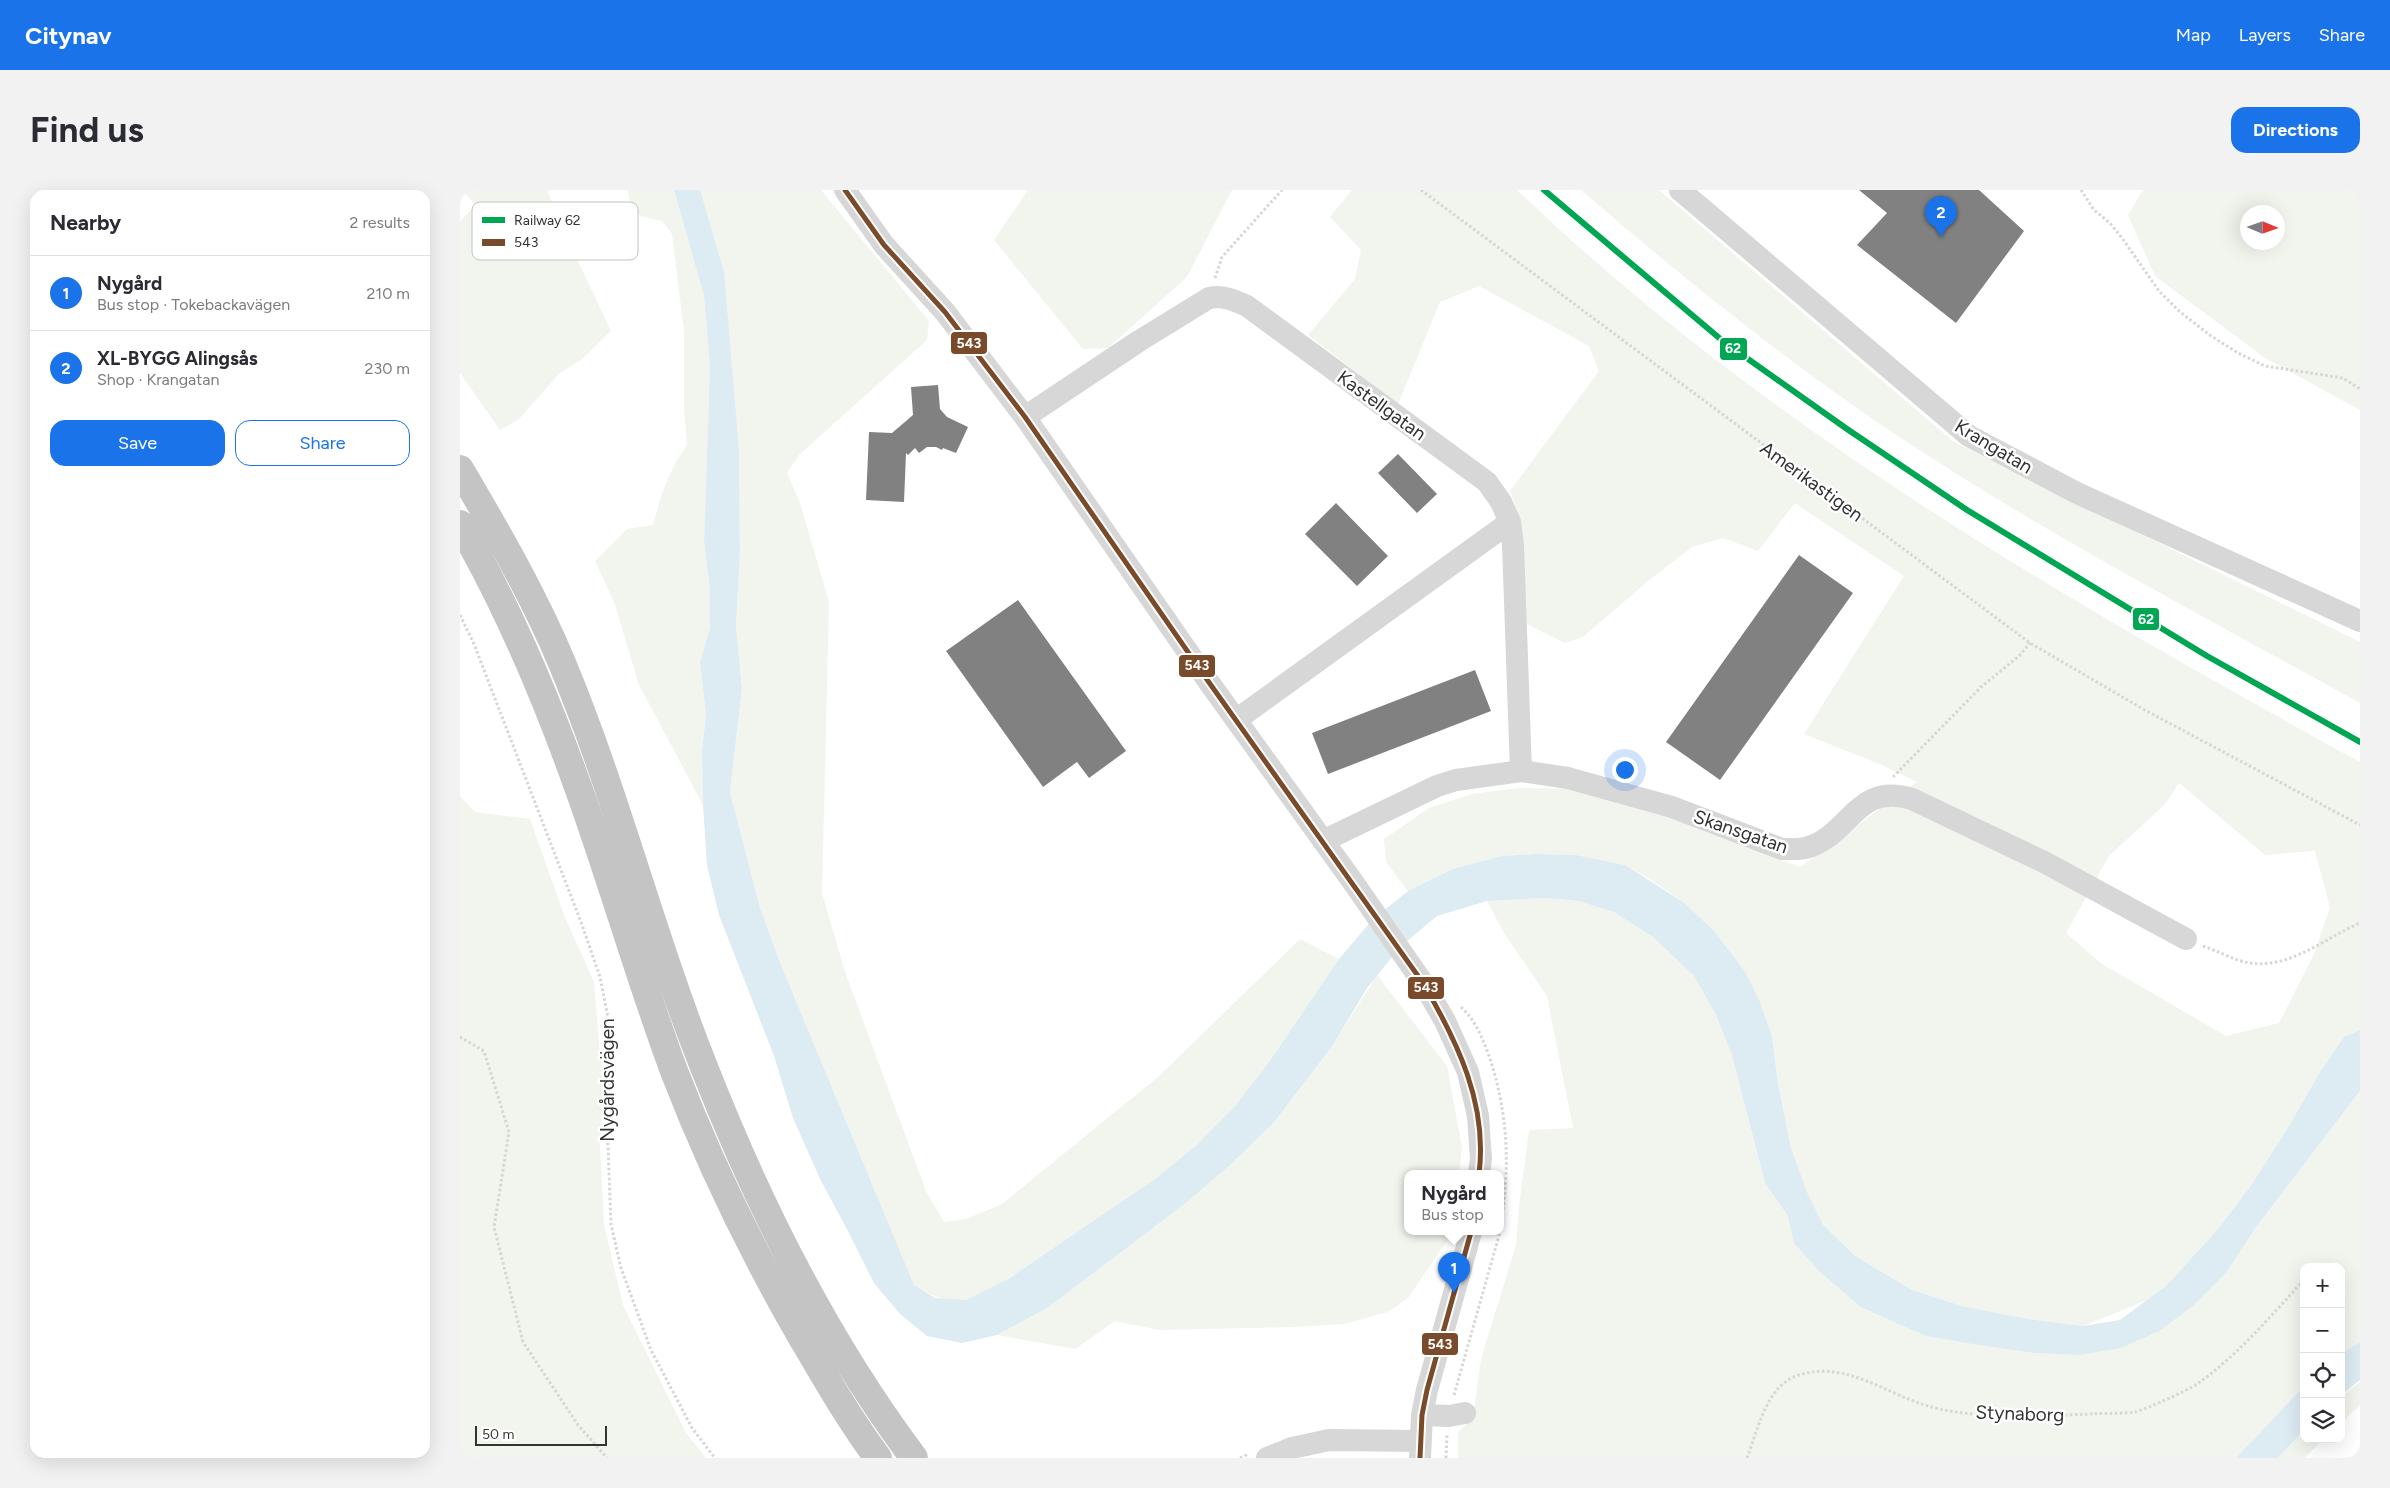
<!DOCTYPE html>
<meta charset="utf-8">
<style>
body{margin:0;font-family:Figtree,sans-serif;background:#f2f2f3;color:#2b2b33}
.controls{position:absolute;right:15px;bottom:15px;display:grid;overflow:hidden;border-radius:10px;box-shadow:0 5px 20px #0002}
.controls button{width:45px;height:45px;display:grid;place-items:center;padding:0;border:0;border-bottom:1px solid #e1e1e2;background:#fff;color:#2b2b33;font:25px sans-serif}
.compass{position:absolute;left:1780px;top:15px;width:45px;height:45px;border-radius:50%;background:#fff;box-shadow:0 5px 20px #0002;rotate:92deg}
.scale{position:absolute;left:15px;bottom:12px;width:132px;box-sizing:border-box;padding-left:5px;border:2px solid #333;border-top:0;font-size:14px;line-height:18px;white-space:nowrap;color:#333;-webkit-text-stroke:4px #fff;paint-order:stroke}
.you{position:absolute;left:1164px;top:579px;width:18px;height:18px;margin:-12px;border:4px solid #fff;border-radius:50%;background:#1a73e8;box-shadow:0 0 0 8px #1a73e833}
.badge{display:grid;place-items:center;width:32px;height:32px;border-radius:50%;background:#1a73e8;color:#fff;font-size:16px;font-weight:700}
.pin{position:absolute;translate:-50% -41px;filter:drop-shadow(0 1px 2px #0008)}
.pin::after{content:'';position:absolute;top:26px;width:18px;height:15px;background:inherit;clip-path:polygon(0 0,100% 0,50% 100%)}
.popup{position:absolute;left:944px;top:980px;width:100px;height:65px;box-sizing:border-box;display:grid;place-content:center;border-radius:10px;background:#fff;filter:drop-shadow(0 1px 4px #0005);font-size:16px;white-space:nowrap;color:#7c7c81}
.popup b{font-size:19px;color:#2b2b33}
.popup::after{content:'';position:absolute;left:50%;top:100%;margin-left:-10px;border:10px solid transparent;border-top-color:#fff}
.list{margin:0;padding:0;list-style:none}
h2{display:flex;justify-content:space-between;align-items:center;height:65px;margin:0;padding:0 20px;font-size:21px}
h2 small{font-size:16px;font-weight:400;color:#7c7c81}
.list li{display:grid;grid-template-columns:32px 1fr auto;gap:15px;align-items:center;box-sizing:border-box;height:75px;padding:0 20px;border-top:1px solid #e1e1e2}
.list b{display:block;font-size:19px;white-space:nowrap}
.list p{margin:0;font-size:16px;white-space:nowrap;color:#7c7c81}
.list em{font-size:16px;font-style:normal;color:#7c7c81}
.actions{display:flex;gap:10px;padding:15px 20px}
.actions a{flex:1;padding:11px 0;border:1px solid #1a73e8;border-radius:15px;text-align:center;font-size:18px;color:#1a73e8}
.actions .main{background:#1a73e8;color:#fff}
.icon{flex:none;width:28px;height:28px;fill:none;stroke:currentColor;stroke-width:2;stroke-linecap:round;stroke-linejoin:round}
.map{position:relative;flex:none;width:1900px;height:1268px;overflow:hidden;border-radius:15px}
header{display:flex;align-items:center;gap:30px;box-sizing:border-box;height:70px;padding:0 25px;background:#1a73e8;color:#fff}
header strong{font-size:24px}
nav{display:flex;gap:28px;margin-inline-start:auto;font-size:18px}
.intro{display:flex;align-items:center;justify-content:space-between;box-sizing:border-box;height:120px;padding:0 30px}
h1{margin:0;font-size:35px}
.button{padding:12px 22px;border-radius:15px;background:#1a73e8;color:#fff;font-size:18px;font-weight:700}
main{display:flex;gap:30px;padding:0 30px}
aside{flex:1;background:#fff;border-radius:15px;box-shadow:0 5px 20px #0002}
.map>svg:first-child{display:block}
.green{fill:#f1f5ed;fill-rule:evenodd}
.water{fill:#ddebf3}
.building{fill:#818181}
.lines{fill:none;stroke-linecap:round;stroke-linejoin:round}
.path{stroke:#d6d6d6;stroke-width:3;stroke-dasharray:2.5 2.5;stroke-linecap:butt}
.minor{stroke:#d7d7d7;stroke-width:22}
.highway{stroke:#c4c4c4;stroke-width:28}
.bus-1-casing{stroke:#fff;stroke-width:9}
.bus-1{stroke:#7a4b2a;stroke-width:5}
.rail-1-casing{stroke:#fff;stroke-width:10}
.rail-1{stroke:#00a651;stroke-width:6}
.labels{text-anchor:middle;stroke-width:5;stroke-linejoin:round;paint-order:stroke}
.street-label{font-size:19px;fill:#333;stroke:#fff}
.key{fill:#fff;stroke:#c2c2c2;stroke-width:1}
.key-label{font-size:14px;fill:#333}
.line-badge{stroke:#fff;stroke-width:2}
.badge-label{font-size:14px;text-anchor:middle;font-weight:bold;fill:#fff}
</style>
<header>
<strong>Citynav</strong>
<nav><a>Map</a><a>Layers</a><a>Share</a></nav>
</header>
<div class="intro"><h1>Find us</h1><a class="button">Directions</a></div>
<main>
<aside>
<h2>Nearby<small>2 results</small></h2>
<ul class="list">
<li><span class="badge">1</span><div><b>Nygård</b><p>Bus stop · Tokebackavägen</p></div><em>210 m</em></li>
<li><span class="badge">2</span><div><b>XL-BYGG Alingsås</b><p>Shop · Krangatan</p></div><em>230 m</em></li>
</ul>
<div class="actions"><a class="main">Save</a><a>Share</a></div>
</aside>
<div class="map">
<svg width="1900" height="1268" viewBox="0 0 1900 1268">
<rect width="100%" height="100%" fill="#fff"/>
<path class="green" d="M3 0H87L109 52 151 141 121 170 100 183 58 230 40 240 0 183V32L15 15Z
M168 0H214L244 106 250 176 244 352 250 399V438L240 472 246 525 242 561 243 615 179 495 154 412 135 371 167 339 193 335C201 305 209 280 227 255L224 218V141L212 44 202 31 180 26 169 8Z
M240 0H361L469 131 467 150 339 265 327 283 340 313 369 412 362 703 385 782 466 1001 484 1032 506 1029 542 1014 698 887 840 749 879 769C846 818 815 870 777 915 723 978 648 1023 579 1068 561 1080 527 1104 507 1110 489 1115 469 1104 454 1095L321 775 300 718 270 602 282 498 276 436 280 363 279 261Z
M568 0H772L727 87 648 158 623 159 534 50Z
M892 0H1057C1305 237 1601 408 1900 572V840L1884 847 1860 882 1826 941 1792 994 1758 1039 1707 1095 1685 1111 1623 1136 1568 1129 1502 1116 1452 1100 1395 1066 1363 1035 1347 1002 1331 958 1318 894 1312 846 1223 712 1193 691 1165 675 1116 665 1076 664 1041 666 993 679 948 701 926 672 924 649 969 618 1011 604 1059 598 1120 599 1222 631 1340 677 1457 592 1422 575 1344 544 1444 386 1335 313 1298 361 1263 348 1232 357 1188 391 1123 447 1105 453 1067 434 1061 331 1050 301 1139 181 1129 156 1019 96 980 112 938 214 848 145 895 89 901 60 870 27ZM1719 593 1805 665 1855 661 1870 718 1853 766 1819 833 1766 846 1642 774 1606 743 1649 666 1705 614Z
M1121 0H1199L1494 252 1900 452V513C1754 432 1604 354 1464 263 1343 185 1230 94 1121 0Z
M1683 0H1900V220L1805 168 1695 86 1668 25ZM1788 22H1818V52H1788Z
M0 606 15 622 70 629 104 725 134 792 143 901 140 955 144 1035 163 1115 226 1243 246 1268H0Z
M1085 708 1118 711 1154 722 1194 748 1234 786 1255 823 1272 865 1305 993 1328 1026 1335 1053 1466 1146 1574 1163 1620 1165 1766 1083 1796 1037 1900 901V1152L1881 1164V1077H1844V1196L1776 1268H998V1242L1013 1228 1021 1169 1056 1055 1059 1016 1069 940 1113 938 1087 806 1044 743 1027 711Z
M917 785 987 876 1002 958 999 984H948V1042H993L948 1108 928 1122 884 1134 834 1137 699 1140 655 1131 615 1159 537 1145 587 1118 815 931 873 855Z
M1900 1192V1215L1881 1233V1207Z
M1844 1240V1249H1864L1844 1268H1818Z"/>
<path class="water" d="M214 0H240L264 82 279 261 280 363 276 436 282 498 270 602 300 718 321 775 454 1095 475 1108 506 1110 548 1089 694 990 737 955 776 915 810 871 879 769 912 730 948 701 993 679 1041 666 1076 664 1116 665 1165 675 1223 712 1254 741 1286 783 1299 810 1312 846 1318 894 1331 958 1347 1002 1363 1035 1395 1066 1452 1100 1502 1116 1568 1129 1623 1136 1660 1130 1707 1095 1758 1039 1792 994 1826 941 1860 882 1884 847 1900 840V901L1796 1037 1766 1083 1733 1116 1699 1141 1661 1158 1620 1165 1574 1163 1513 1154 1466 1146 1401 1117 1359 1081 1334 1053 1328 1026 1305 993 1272 865 1255 823 1234 786 1194 748 1154 722 1118 711 1085 708 1027 711 977 726 940 757 907 798 873 855 815 931 769 976 723 1015 587 1118 537 1145 502 1153 467 1146 440 1124 414 1093 388 1041 361 991 333 928 314 866 259 725 247 675 243 615 242 561 246 525 240 472 250 438V399L244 352 250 176 244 106Z
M1900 1152V1190L1881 1205V1164Z
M1844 1196V1240L1818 1268H1776Z"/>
<path class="building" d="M1399 0H1519L1564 41 1496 133 1397 55 1427 23Z
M478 195 480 219 487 227 508 237 496 263 483 258 482 260 476 257H467L459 263 455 258 448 265 446 263 444 312 406 310 409 242 432 243 453 225 451 197Z
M938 264 977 304 957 323 918 283Z
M876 313 928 366 897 396 845 344Z
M1339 365 1393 403 1260 590 1206 552Z
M558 410 666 561 629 588 617 572 583 597 486 461Z
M1015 480 1031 521 868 584 852 543Z"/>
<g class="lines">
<path class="path" d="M961 0 1570 453 1683 519 1900 635
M1621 0 1634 20 1650 33 1662 48 1699 101 1719 121 1751 146 1778 163 1805 176 1883 188 1900 199
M755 88 762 67 822 0
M0 425 14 454 121 732 140 787 149 833 150 857 147 931 151 1034 161 1078 191 1160 232 1238 255 1268
M1433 587 1521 497 1559 466 1570 453
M1743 756C1758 761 1775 771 1790 773 1830 779 1865 748 1900 733
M1001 817C1015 830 1021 845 1028 863 1048 920 1051 979 1040 1038
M0 847 24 861 49 942 34 1037 63 1152 118 1235 147 1268
M994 1205 1040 1042
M780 1268 788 1264
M986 1268 987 1245
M1287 1268C1298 1240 1306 1195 1339 1185 1385 1170 1426 1204 1468 1216 1516 1230 1580 1226 1629 1224 1644 1223 1660 1224 1675 1222 1686 1219 1727 1201 1737 1194 1776 1167 1810 1127 1842 1092"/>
<path class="minor" d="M385 0 424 55 485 122 565 227 748 491 893 692 963 793 985 831 1008 882 1018 926 1021 969 1019 984
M1220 0 1509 246 1617 303 1900 431
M565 227 679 151 749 108C763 105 774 110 787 116L1027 292 1041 312 1050 332 1053 355 1061 581
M776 530 1050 332
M863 651 977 596 996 590 1061 581 1108 588 1212 617 1322 659C1332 659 1340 660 1349 657 1391 643 1397 592 1452 609L1584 672 1726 749
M962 1225 989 1226 1005 1223
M807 1268 832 1258 869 1250 960 1251
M960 1268 962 1225 967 1200 1011 1042"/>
<path class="highway" d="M0 279C37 342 74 406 102 473 157 605 191 744 244 877 298 1015 365 1149 454 1268
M0 334C48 417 86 507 118 597 152 691 179 787 214 881 249 972 292 1061 341 1146 365 1187 389 1229 418 1268"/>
<defs>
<path id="bus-1" d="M385 0 424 55 485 122 565 227 748 491 963 793C997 851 1028 914 1019 984
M960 1268 962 1225 967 1200 1011 1042"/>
</defs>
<use href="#bus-1" class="bus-1-casing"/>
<use href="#bus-1" class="bus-1"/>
<defs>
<path id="rail-1" d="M1084 0 1264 152 1387 239 1507 320 1747 466 1900 552"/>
</defs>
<use href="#rail-1" class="rail-1-casing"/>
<use href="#rail-1" class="rail-1"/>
</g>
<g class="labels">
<g class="street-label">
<text transform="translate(922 215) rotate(36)" y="7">Kastellgatan</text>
<text transform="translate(1534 256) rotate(31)" y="7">Krangatan</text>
<text transform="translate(1352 291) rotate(36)" y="7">Amerikastigen</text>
<text transform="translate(1281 641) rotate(19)" y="7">Skansgatan</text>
<text transform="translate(147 890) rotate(-90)" y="7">Nygårdsvägen</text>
<text transform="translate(1560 1223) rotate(2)" y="7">Stynaborg</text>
</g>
</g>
<rect x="12" y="12" width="166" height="58" rx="8" class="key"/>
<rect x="22" y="27" width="23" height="6" fill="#00a651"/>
<rect x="22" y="49" width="23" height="7" fill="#7a4b2a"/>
<g class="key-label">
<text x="54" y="35">Railway 62</text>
<text x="54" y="57">543</text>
</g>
<g class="line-badge">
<rect x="490" y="141" width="38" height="24" rx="5" fill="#7a4b2a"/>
<rect x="1259" y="147" width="29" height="24" rx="5" fill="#00a651"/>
<rect x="1672" y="417" width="28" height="24" rx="5" fill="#00a651"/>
<rect x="718" y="464" width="38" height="24" rx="5" fill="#7a4b2a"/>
<rect x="947" y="786" width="38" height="24" rx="5" fill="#7a4b2a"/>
<rect x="961" y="1142" width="38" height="24" rx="5" fill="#7a4b2a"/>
</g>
<g class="badge-label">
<text x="509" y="158">543</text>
<text x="1273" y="163">62</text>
<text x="1686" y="434">62</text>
<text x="737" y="480">543</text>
<text x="966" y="802">543</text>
<text x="980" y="1159">543</text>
</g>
</svg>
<div class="controls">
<button>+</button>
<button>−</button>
<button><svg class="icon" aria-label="locate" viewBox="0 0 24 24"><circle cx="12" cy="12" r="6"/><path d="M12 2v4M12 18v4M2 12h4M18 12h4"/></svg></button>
<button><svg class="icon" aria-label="layers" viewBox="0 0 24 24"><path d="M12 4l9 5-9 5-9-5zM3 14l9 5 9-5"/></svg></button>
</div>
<svg class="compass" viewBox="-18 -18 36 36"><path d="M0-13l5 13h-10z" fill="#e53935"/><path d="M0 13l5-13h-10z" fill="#7c7c81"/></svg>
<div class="scale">50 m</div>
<div class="you"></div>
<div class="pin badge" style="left:994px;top:1103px">1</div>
<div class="popup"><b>Nygård</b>Bus stop</div>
<div class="pin badge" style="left:1481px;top:47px">2</div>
</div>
</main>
